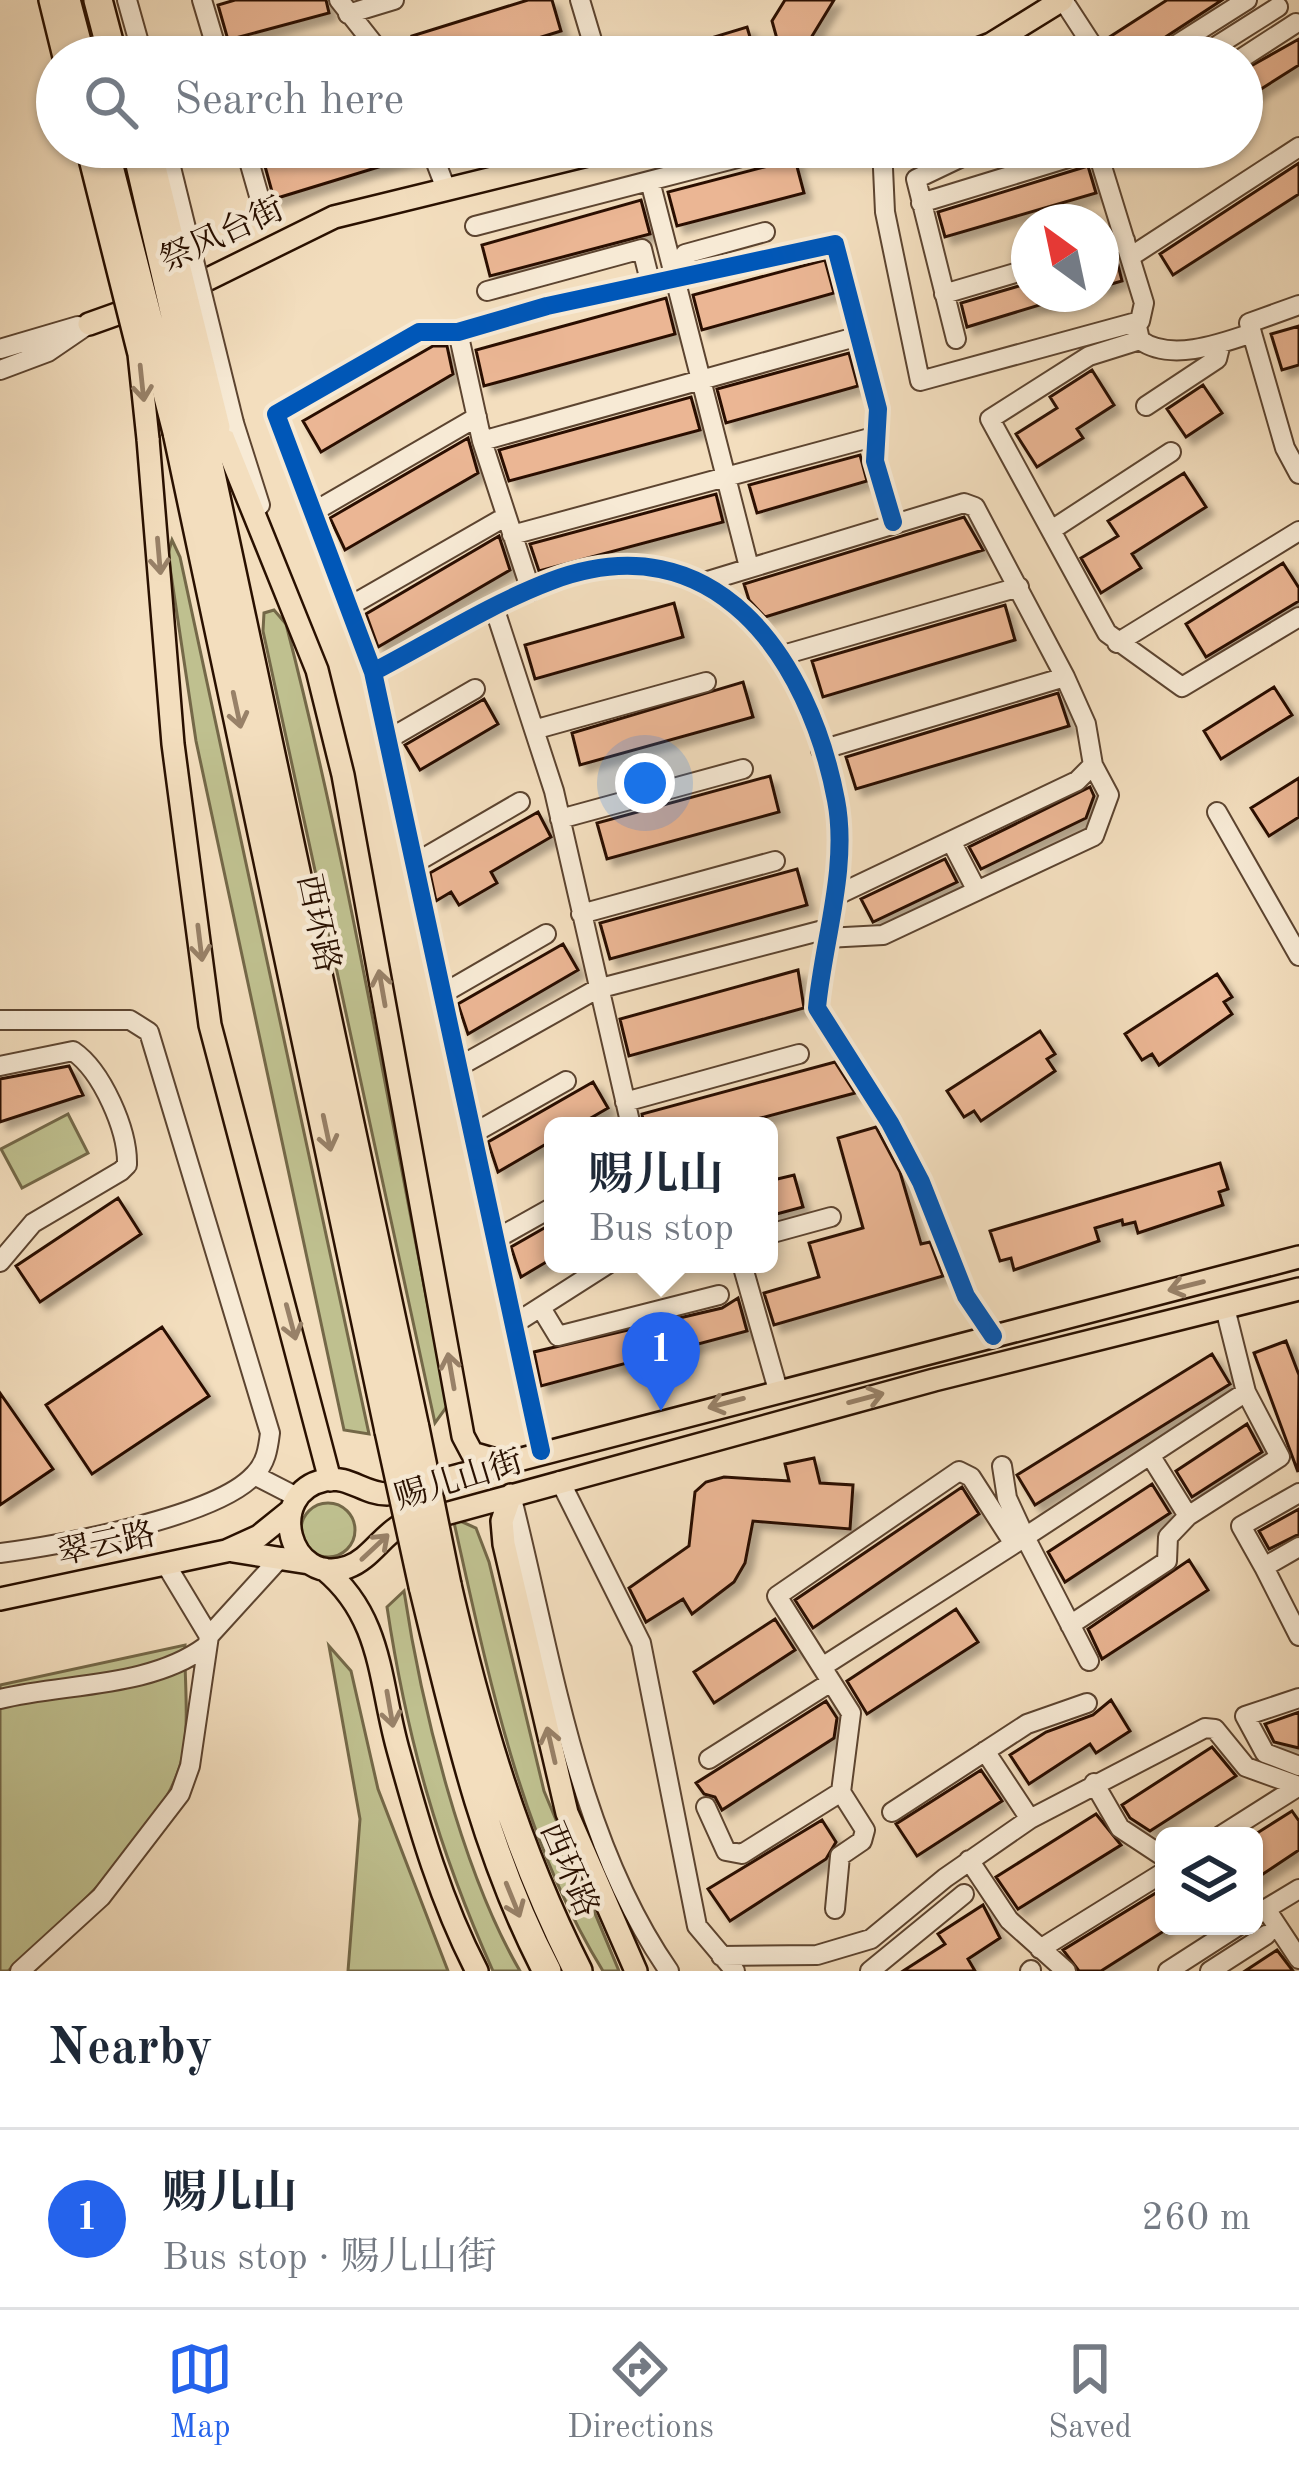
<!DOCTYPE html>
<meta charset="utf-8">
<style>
body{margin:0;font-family:"Old Standard TT","Noto Serif SC",serif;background:#f2f2f3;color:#1f2937}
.controls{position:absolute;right:36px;bottom:36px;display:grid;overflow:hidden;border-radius:18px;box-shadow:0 3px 9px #0004}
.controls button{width:108px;height:108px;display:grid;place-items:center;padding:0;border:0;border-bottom:3px solid #e0e1e3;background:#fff;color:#1f2937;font:60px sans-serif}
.compass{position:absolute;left:1011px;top:204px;width:108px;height:108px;border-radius:50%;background:#fff;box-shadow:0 3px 9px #0004;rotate:327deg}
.you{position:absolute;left:645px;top:783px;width:42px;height:42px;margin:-30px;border:9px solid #fff;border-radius:50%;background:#1a73e8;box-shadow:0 0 0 18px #1a73e833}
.badge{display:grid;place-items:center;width:78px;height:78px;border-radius:50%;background:#2563eb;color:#fff;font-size:39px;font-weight:700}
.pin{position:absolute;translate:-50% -99px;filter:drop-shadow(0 3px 6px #0008)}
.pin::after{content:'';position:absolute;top:63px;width:42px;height:36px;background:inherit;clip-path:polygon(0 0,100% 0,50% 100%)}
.popup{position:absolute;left:544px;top:1117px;width:234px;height:156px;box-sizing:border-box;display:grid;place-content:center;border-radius:18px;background:#fff;filter:drop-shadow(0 3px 9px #0005);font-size:39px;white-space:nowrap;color:#747a83}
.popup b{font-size:45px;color:#1f2937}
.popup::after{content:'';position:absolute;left:50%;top:100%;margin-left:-24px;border:24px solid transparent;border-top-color:#fff}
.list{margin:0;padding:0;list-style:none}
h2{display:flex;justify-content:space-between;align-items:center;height:156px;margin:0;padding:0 48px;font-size:51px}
h2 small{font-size:39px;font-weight:400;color:#747a83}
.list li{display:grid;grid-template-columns:78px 1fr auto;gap:36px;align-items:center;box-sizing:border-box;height:180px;padding:0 48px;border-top:3px solid #e0e1e3}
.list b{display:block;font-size:45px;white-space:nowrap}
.list p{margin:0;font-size:39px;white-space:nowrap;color:#747a83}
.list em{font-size:39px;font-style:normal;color:#747a83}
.icon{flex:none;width:66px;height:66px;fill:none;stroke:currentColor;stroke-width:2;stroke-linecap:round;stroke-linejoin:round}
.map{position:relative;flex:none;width:1299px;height:1971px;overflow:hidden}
.search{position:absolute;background:#fff;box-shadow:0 3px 9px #0004;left:36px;right:36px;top:36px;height:132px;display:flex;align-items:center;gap:30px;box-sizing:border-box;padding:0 42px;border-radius:66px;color:#747a83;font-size:45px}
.sheet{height:336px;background:#fff}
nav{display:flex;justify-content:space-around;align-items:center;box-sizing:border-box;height:168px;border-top:3px solid #e0e1e3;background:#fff;font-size:33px;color:#747a83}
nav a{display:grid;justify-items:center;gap:6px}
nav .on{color:#2563eb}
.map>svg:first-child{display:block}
.green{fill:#bfc08f;stroke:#746848;stroke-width:3}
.building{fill:#ebb694;stroke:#291000;stroke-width:3;filter:url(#shadow)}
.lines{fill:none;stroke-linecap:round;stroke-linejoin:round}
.minor-casing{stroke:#5c4430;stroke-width:22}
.major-casing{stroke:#291000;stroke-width:26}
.highway-casing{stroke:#291000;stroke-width:32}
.minor{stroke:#f7ead5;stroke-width:18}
.major{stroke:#f3debe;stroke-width:21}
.highway{stroke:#f3debe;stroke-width:27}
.minor-bridge-casing{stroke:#5c4430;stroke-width:22;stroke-linecap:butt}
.major-bridge-casing{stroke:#291000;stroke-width:26;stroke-linecap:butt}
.highway-bridge-casing{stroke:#291000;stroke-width:32;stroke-linecap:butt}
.minor-bridge{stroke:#f7ead5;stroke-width:18}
.major-bridge{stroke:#f3debe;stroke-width:21}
.highway-bridge{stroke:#f3debe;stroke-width:27}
.cycleway-casing{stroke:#f7ead5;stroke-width:26}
.cycleway{stroke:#0057b8;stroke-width:18}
.oneway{stroke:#988168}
.labels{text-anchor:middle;stroke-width:9;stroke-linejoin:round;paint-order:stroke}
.street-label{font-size:33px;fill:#291000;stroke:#f7ead5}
</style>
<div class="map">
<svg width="1299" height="1971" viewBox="0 0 1299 1971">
<defs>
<filter id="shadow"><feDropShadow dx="7" dy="7" stdDeviation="3" flood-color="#0004"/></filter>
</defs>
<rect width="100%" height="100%" fill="#f3debe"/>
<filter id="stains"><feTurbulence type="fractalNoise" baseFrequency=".00167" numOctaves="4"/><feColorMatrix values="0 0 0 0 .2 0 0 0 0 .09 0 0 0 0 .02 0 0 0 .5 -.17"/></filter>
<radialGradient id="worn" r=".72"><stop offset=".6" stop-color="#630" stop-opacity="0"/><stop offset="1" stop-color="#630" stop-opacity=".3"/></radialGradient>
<path class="green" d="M172 540 180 557 369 1434 344 1430 196 741 168 554Z
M274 610 286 624C353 882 394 1145 448 1405L435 1423 263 631 264 613Z
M68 1114 88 1153 22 1188 1 1149Z
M301 1530a27 27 0 1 1 54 0a27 27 0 1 1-54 0Z
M453 1518 476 1528 489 1562 544 1791 619 1971H603C520 1837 487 1669 453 1518Z
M404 1591C421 1705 462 1872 520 1971H493C438 1849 407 1739 387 1607Z
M185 1645C184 1681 191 1731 180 1766 156 1841 65 1919 8 1971H0V1685Z
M329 1646 351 1671 378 1789 448 1971H348L360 1819Z"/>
<path class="building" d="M235 0H326L329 13 228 40 218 5Z
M528 0H552L561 31 477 57H419L412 36Z
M785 0H834L803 51 782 57 772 21Z
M1167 0H1222L1135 57H1120L1108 38Z
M747 27 756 57H658V54Z
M1299 39V65L1242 101V71Z
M303 147H417L418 155 274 199 263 159Z
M795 159 804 193 677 226 668 192Z
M1299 163V194L1173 275 1160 254Z
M1088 166 1096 193 945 237 938 212Z
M641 200 650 234 490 276 482 245Z
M1116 257 1122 281 1101 287V261Z
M825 260 834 293 702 330 693 295Z
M1029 283V294L1066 297 967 327 961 303Z
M666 298 675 334 484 386 476 350Z
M1299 326V365L1282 370 1271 334Z
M433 346H447L453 374 321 452 303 421Z
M849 353 858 386 726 423 717 389Z
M1092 370 1114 405 1077 429 1083 438 1037 467 1016 434 1057 408 1050 397Z
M1203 385 1222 413 1186 437 1167 409Z
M691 397 700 430 509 481 499 450Z
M468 438 478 473 345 550 330 518Z
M860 455 867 481 757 513 749 485Z
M1184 473 1206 507 1132 554 1141 568 1101 593 1081 558 1118 536 1108 521Z
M716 494 723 522 539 571 530 544Z
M964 517 983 550 765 617 749 600 744 584Z
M499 536 510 570 378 647 366 614Z
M1283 563 1299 588V601L1206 657 1186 624Z
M674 603 683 637 535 679 525 645Z
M1005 605 1015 640 823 697 812 661Z
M743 682 753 717 580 765 572 733Z
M1274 687 1292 715 1221 759 1204 731Z
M1058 693 1069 726 856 789 846 757Z
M484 699 498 724 420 770 405 745Z
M770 776 779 812 607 859 597 823Z
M1299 778V817L1269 836 1251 808Z
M1090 787 1094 796 1086 818 981 869 969 847Z
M538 812 551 837 491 872 497 883 459 905 451 892 436 901 430 873Z
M945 859 957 882 873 922 861 899Z
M797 869 807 905 610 959 600 923Z
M563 944 578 970 468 1034 458 1004Z
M798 970 804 1008 629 1056 620 1019Z
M1217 974 1232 997 1224 1002 1232 1014 1159 1065 1152 1054 1142 1060 1125 1034Z
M1040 1031 1055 1054 1047 1059 1055 1071 981 1121 974 1111 964 1117 947 1091Z
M835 1062 855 1093 731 1126H644L642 1114Z
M69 1066 83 1095 0 1122V1079Z
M593 1082 608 1108 577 1126H553V1140L498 1172 488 1142Z
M876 1127 900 1172 921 1244 930 1242 943 1276 774 1325 764 1293 819 1277 809 1243 863 1228 838 1138Z
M1220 1163 1228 1189 1219 1192 1223 1205 1138 1233 1135 1222 1123 1225 1122 1220 1095 1228 1099 1241 1014 1270 1011 1258 1000 1261 990 1231Z
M794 1175 803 1207 769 1216V1181Z
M118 1198 141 1234 40 1302 16 1266Z
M553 1223V1258L521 1277 511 1247Z
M738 1298 747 1331 541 1386 534 1352 722 1308Z
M162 1327 209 1396 92 1474 46 1405Z
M1286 1341 1299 1375 1298 1472 1254 1353Z
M1212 1354 1230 1384 1035 1505 1017 1475Z
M0 1393 53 1469 0 1505Z
M1247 1424 1262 1452 1192 1497 1176 1471Z
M814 1458 820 1483 853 1485 850 1529 753 1521 745 1563 734 1582 692 1614 683 1599 646 1622 629 1588 689 1546 695 1492 706 1482 724 1477 789 1481 785 1464Z
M1152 1484 1170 1513 1065 1582 1048 1552Z
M962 1487 979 1514 813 1628 795 1600Z
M1299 1509V1534L1269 1549 1259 1531Z
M1189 1560 1208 1590 1102 1659 1088 1629Z
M956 1609 978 1642 867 1714 847 1681Z
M775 1619 795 1650 714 1703 694 1672Z
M1111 1700 1130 1731 1096 1753 1090 1744 1029 1784 1010 1755 1046 1732 1093 1715Z
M826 1701 837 1718 834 1738 722 1810 715 1797 704 1794 696 1783Z
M1299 1712V1748L1274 1742 1265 1724Z
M1212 1747 1236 1776 1150 1831 1130 1818 1122 1805Z
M981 1770 1002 1801 917 1856 896 1824Z
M1292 1811 1299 1821V1850L1254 1880V1835Z
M1096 1814 1121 1845 1018 1909 996 1877Z
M822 1820 836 1842 826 1859 730 1921 708 1889Z
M1164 1888V1931L1101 1971H1079L1063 1950Z
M983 1905 1000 1938 968 1959 975 1971H903L945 1944 938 1934Z
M1277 1950 1293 1971H1245Z"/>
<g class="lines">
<defs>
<path id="minor" d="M127 0 143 57
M202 0 219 57
M339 0 384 57
M580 0 597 57
M1063 0 1100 57
M348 14 394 0
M1157 57 1247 0
M1199 57 1278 7
M1242 58 1296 23
M245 147 261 203
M430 147 446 189
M882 147 885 212 920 381 1140 321 1144 303 1096 147
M650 181 749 567
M921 203 1104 147
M475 226 765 151
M1101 248 1125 240
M1130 257 1299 147
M687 277 685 254 765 232
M487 291 642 249 651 285
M944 294 1029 269
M1299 305 1249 323 1285 448 1299 474
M1136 322 1140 340 1089 356 990 419 1107 633 1182 687 1299 617
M458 332 482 441 531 591
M956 339 916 179 983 147
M1140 340C1170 362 1220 344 1252 333
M0 349 78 326
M0 370 48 352 89 324
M1146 406 1217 359 1221 343
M234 423 260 505
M482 441 859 336
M315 511 477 417
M1053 529 1171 452
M512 535 877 436
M701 583 964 503 975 507 1065 677 1086 724 1093 765 1077 781 833 897
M350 606 505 517
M495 610 554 791 631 1126
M1117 643 1299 531
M783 655 1019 587
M373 672C431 642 490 604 551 581 714 519 809 658 836 800 849 867 823 942 817 1008L890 1123 921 1182 966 1296 993 1336
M537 729 706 682
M387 740 475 689
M821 750 1065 677
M1217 812 1299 956
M560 819 743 769
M951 841 977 891
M415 863 520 802
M581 914 775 861
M826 938 883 935 1094 836 1109 795 1093 765
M444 993 546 934
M0 1020H130L149 1032 270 1433C268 1449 266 1463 254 1475 216 1517 58 1546 0 1553
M0 1066 73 1051C102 1071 128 1130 127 1165L121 1171 33 1223 0 1262
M460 1066 597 989 827 929
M625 1102 799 1054
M474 1133 566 1081
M769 1234 831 1217
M496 1239 553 1207
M742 1264 778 1390
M541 1308 558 1336 719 1295
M514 1324 608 1264
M541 1451 373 672 276 414 419 332H458L547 306 835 244 878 409 875 461 893 522
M1150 1455 1188 1516 1280 1457 1246 1392
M254 1475 297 1497
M560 1481 641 1643 697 1926 735 1971
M511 1495C551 1651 575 1836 669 1971
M1299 1547 1264 1567 1299 1636
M165 1563 209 1636
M1264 1567 1241 1526 1299 1493
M1070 1625 1167 1561 1168 1537 1188 1516
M1089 1661 1025 1537 1246 1392 1225 1308
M822 1667 1025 1537 1007 1498 1002 1466
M1299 1698 1245 1716 1265 1753 1299 1766
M0 1699C65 1683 149 1688 205 1647
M985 1751 1030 1819
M709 1759 831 1682
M1094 1783 1120 1828 1164 1857
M706 1807 726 1851 742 1854 841 1792
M892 1812 1027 1724 1087 1703
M1220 1836 1299 1786
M969 1860 1009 1920 1066 1971
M835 1909 840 1856 862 1841 865 1830 841 1792 851 1713 777 1596 959 1471 971 1477 1014 1544
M1266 1909 1299 1959
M1254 1916 1299 1889
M1040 1949 1164 1872
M721 1956 817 1955 871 1939 945 1878 1030 1819 1205 1728 1215 1729 1246 1767 1299 1786
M20 1971 101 1897 180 1794 190 1766 209 1636 281 1557
M870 1971 964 1894
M1030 1971 1031 1970
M1168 1971 1238 1926
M1210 1971 1266 1935"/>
<path id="major" d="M50 0 64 57
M957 57 991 44 1062 0
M186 290 334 217 620 147
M89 324 145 304
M219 427 317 670 343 775 463 1436 472 1453 496 1460
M148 439 173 744 210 1025 330 1480
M1299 1257 387 1494C364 1494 348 1475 325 1480 264 1493 289 1588 348 1567 368 1560 380 1539 398 1527L934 1380 1299 1289
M511 1495 502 1521 504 1544 567 1813 636 1971
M233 1551 309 1563
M324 1569C384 1618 379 1685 399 1753 420 1829 441 1902 477 1971
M0 1599 226 1551 259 1536 290 1511"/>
<path id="highway" d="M66 0 81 57
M98 0 113 57
M177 432 389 1431
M202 432 415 1428
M447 1585C478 1720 515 1847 578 1971
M423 1586C455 1717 484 1851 547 1971"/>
</defs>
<use href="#minor" class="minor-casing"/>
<use href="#major" class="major-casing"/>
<use href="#highway" class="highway-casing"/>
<use href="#minor" class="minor"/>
<use href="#major" class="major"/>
<use href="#highway" class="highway"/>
<defs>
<path id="minor-bridge" d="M166 147 234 423"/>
<path id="major-bridge" d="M87 147 139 354 148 439
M150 147 219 427"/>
<path id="highway-bridge" d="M104 147 177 432
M136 147 202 432
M415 1428 447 1585
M389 1431 423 1586"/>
</defs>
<use href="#minor-bridge" class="minor-bridge-casing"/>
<use href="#major-bridge" class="major-bridge-casing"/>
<use href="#highway-bridge" class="highway-bridge-casing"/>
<use href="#minor-bridge" class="minor-bridge"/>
<use href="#major-bridge" class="major-bridge"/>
<use href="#highway-bridge" class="highway-bridge"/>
<defs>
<path id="cycleway" d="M373 672C431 642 490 604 551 581 714 519 809 658 836 800 849 867 823 942 817 1008L890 1123 921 1182 966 1296 993 1336
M541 1451 373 672 276 414 419 332H458L547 306 835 244 878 409 875 461 893 522"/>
</defs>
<use href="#cycleway" class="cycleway-casing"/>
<use href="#cycleway" class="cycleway"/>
</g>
<defs><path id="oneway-shaft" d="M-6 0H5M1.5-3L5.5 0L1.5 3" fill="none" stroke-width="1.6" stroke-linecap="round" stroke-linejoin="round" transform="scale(3)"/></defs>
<g class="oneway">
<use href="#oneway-shaft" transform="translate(142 383) rotate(84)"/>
<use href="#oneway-shaft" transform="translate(159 556) rotate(85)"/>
<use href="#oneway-shaft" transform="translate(237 710) rotate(78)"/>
<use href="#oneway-shaft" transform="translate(200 943) rotate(83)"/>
<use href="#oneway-shaft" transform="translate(382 988) rotate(-100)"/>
<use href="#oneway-shaft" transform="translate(327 1133) rotate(78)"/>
<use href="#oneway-shaft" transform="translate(1186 1286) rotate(166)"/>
<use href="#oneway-shaft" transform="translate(291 1322) rotate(75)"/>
<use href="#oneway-shaft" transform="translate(451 1371) rotate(-100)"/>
<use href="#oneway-shaft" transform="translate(866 1398) rotate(-15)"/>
<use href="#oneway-shaft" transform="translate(726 1403) rotate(165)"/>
<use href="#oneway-shaft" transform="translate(375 1547) rotate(-43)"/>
<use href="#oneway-shaft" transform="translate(390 1709) rotate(80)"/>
<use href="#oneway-shaft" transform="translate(551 1745) rotate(-103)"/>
<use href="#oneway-shaft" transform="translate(513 1900) rotate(68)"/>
</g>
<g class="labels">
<g class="street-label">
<text transform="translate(221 233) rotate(-25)" y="12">祭风台街</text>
<text transform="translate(320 923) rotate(78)" y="12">西环路</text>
<text transform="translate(458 1478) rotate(-17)" y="12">赐儿山街</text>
<text transform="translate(106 1542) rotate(-12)" y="12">翠云路</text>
<text transform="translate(571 1869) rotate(67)" y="12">西环路</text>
</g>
</g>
<rect width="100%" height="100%" filter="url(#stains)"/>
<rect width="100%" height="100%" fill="url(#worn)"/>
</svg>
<div class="controls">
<button><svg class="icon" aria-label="layers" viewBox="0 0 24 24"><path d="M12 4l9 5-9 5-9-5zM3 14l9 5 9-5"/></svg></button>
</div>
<svg class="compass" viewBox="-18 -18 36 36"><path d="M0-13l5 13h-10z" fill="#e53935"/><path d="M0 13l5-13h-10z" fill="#747a83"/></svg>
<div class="you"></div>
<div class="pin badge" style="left:661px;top:1411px">1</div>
<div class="popup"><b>赐儿山</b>Bus stop</div>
<div class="search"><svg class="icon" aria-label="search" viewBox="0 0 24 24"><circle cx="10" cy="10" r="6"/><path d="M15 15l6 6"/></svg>Search here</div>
</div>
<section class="sheet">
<h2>Nearby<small></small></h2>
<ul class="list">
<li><span class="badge">1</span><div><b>赐儿山</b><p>Bus stop · 赐儿山街</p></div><em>260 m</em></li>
</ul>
</section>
<nav>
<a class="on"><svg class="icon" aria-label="map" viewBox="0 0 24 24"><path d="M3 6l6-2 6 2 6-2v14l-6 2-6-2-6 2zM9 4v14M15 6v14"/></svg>Map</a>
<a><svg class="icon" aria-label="directions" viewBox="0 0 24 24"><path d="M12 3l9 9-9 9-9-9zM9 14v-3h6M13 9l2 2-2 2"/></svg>Directions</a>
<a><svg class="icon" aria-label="saved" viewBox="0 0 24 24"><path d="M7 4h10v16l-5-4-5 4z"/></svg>Saved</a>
</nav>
